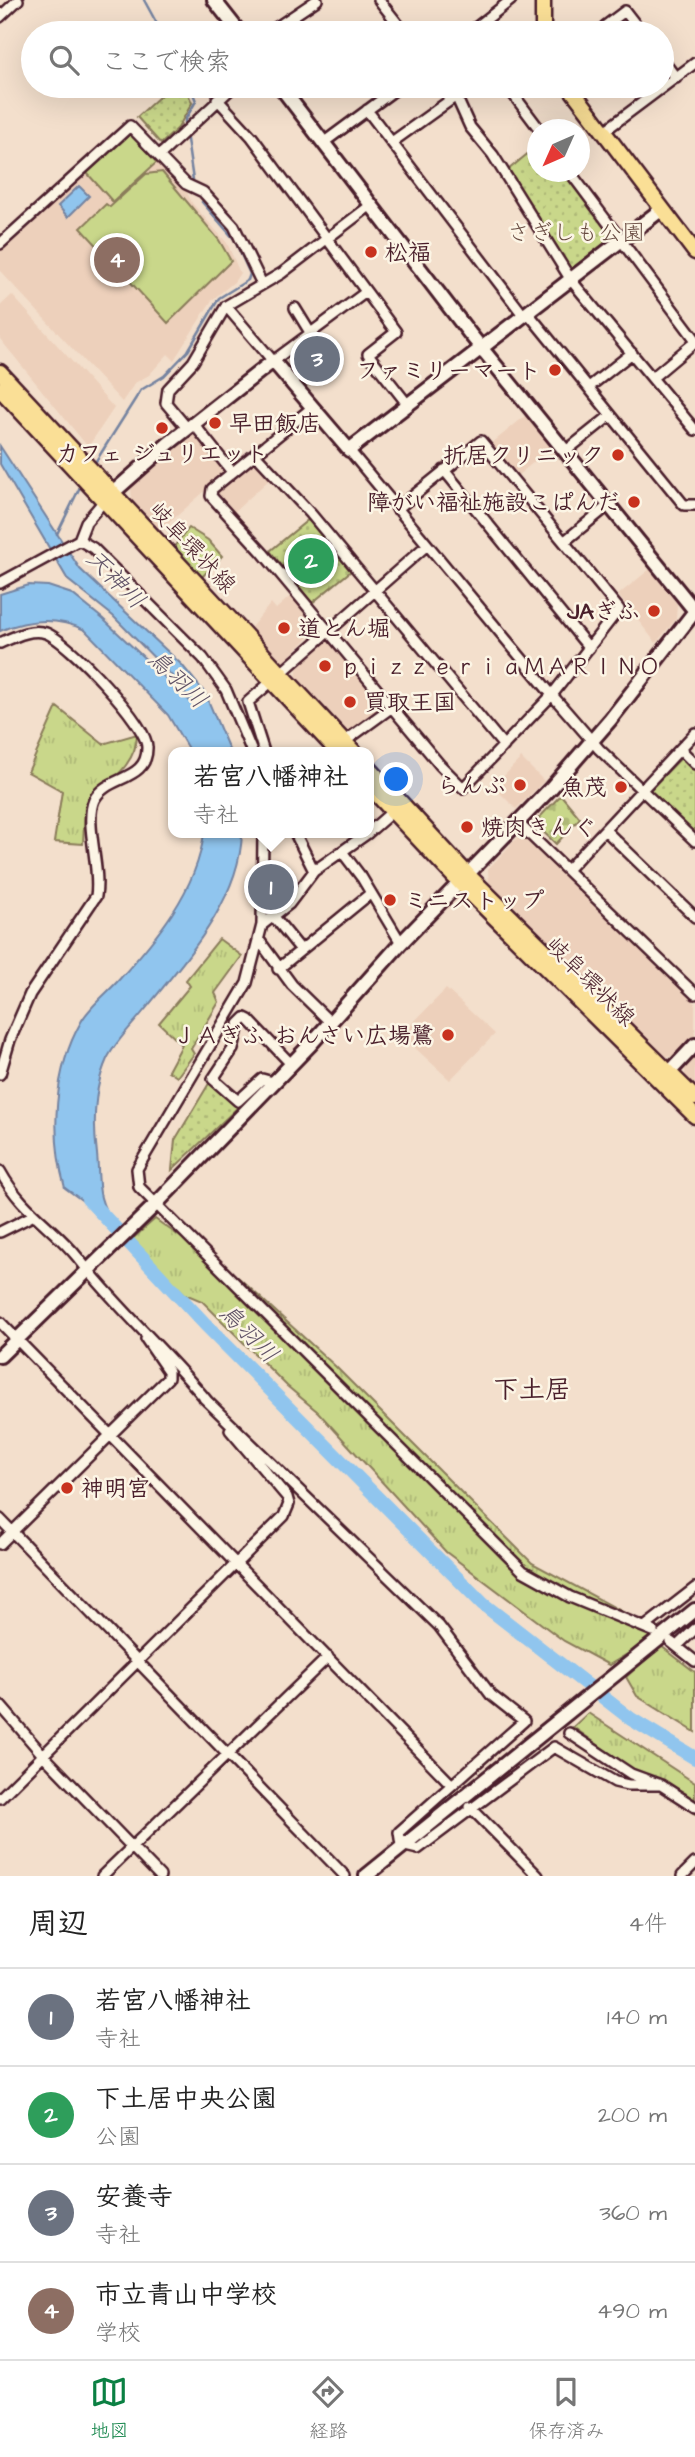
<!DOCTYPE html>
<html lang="ja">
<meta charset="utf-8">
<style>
body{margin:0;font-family:"Architects Daughter","Klee One",sans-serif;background:#f2f2f2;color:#222}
.compass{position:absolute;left:527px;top:119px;width:63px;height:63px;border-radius:50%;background:#fff;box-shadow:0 7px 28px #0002;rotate:225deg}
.you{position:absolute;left:397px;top:780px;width:24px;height:24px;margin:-18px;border:5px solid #fff;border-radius:50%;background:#1a73e8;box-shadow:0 0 0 10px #1a73e833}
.badge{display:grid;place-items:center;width:46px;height:46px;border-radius:50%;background:#0b8043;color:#fff;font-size:23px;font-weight:700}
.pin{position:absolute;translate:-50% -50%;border:4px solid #fff;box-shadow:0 2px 7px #0006}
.popup{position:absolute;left:168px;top:747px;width:206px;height:91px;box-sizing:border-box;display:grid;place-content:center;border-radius:14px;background:#fff;filter:drop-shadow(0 2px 5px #0005);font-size:23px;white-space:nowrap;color:#767676}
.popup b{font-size:26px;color:#222}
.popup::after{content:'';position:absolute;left:50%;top:100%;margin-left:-14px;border:14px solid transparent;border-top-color:#fff}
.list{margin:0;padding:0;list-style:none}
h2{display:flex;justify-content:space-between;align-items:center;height:91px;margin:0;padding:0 28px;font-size:30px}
h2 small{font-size:23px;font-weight:400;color:#767676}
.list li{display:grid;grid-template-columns:46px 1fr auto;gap:21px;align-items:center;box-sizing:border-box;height:98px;padding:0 28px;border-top:2px solid #e0e0e0}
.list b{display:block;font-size:26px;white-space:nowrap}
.list p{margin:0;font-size:23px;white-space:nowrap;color:#767676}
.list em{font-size:23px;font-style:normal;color:#767676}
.icon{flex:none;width:38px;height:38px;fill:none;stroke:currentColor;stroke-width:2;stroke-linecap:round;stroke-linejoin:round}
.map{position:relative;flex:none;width:695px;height:1876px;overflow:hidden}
.search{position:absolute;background:#fff;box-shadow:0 7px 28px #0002;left:21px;right:21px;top:21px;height:77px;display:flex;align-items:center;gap:18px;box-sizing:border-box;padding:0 24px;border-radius:38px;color:#767676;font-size:26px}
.sheet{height:483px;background:#fff}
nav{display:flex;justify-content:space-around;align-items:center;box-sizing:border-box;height:98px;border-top:2px solid #e0e0e0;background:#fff;font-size:19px;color:#767676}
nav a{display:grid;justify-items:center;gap:4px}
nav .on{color:#0b8043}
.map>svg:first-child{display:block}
.built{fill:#edd0bb}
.grass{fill:url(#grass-tufts);stroke:#8a7b5a;stroke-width:2}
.cemetery{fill:url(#cemetery-stones);stroke:#8a7b5a;stroke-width:2}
.park{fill:url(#park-dots);stroke:#8a7b5a;stroke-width:2}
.pitch{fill:#c9d78a;stroke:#8a7b5a;stroke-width:2}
.water{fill:#90c5ee;stroke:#7483a0;stroke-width:2}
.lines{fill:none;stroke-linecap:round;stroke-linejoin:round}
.stream{stroke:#7483a0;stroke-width:2.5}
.river{stroke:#90c5ee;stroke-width:14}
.street-casing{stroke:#4a1f2b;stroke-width:14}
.secondary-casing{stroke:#4a1f2b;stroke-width:18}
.primary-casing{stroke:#4a1f2b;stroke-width:19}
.street{stroke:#fcf5e5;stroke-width:9}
.secondary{stroke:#fcf5e5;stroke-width:12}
.primary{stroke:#fadf96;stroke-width:14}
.poi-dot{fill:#c8321e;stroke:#fcf5e5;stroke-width:2.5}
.labels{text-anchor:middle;stroke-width:5;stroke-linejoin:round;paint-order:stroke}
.park-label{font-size:23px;fill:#6a4d43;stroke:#fcf5e5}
.poi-label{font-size:23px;font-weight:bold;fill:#4a1f2b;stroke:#fcf5e5;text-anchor:start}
.street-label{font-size:23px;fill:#4a1f2b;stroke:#fcf5e5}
.water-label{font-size:24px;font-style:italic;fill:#5f5166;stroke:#fcf5e5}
.quarter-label{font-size:26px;font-weight:bold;fill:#4a1f2b;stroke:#fcf5e5}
</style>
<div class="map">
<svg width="695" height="1876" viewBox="0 0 695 1876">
<defs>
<pattern id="grass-tufts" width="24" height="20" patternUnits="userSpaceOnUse" patternTransform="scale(1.75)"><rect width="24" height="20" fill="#c9d78a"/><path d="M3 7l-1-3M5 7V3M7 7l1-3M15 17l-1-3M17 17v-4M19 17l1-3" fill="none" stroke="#aeb877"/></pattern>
<pattern id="cemetery-stones" width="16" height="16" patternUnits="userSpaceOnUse" patternTransform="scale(1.75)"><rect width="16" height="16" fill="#c9d78a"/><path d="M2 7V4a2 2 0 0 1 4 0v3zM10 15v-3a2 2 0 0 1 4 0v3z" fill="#aeb877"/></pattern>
<pattern id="park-dots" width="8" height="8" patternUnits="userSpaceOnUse" patternTransform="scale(1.75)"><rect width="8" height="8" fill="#c9d78a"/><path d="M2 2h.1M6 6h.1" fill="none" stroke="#aeb877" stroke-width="1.8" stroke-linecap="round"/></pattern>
</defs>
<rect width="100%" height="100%" fill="#f3dfcc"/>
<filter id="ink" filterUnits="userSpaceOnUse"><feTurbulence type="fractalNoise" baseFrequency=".0143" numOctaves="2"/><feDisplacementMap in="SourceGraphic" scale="14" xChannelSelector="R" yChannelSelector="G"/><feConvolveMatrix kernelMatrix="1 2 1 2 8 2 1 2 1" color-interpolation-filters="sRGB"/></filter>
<g filter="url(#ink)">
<path class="built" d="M128 132 187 192 192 203 227 243 240 273 234 282 212 300 174 360 168 354 149 375 135 383 122 402 0 271V250Z
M12 295 114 408 88 447 0 339V306Z
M525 416 552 447 517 476 491 444Z
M190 432 194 433 225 470 224 474 159 532 132 503 131 486Z
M253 461 271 478 234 512 215 492Z
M650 569 677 604 676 619 656 643 618 595Z
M294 593 321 625 280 665 248 631 271 603 276 609Z
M326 637 385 704 350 732 347 733 296 678 298 664Z
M521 758 544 781 516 809 497 790 505 781 502 778Z
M520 835 695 1003V1035L674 1056 662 1057 489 885 488 869Z
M446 989 495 1034 450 1080 401 1035Z
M695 1056V1088L685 1078V1067Z"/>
<path class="grass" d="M189 528 208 540 222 556 202 577 173 548Z
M57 707 103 744 137 734C137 766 106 784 85 806L83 844 54 842 62 791 28 772Z
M219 939 242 956 215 993 219 1002 191 1049 194 1054 177 1077 168 1071 182 1045 159 1023 190 986 186 980Z
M155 1219 239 1278 335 1366 532 1563 636 1619 652 1639 609 1665 564 1641 446 1552 318 1412 287 1386 202 1301 185 1294 130 1241Z
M661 1646 695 1672V1732L637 1696 626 1677Z
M588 1713 695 1783V1814L573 1727Z"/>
<path class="cemetery" d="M561 795 580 818 556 844 534 823Z"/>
<path class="park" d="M171 86H185L192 103 178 128 161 144 137 117Z
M537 146 538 172H565L612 238 570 270 508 170Z
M309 519 352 570 312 603 270 551Z
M682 757 695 769V835L649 791Z
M211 1080 238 1107 172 1170 175 1140Z"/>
<path class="pitch" d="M130 134 157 162 113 202 87 173Z
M162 172 219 240 231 261 168 323 81 228 106 204 110 207 146 174Z"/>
<path class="water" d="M79 186 89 196 68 217 58 206Z
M0 446 80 569 182 665 205 693 230 752H190L168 715 85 630C57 617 28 619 0 631V594L29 585 48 586 72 594 103 619 191 702 180 684 113 616 68 580 0 464Z
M204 833H242C240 902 183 962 143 1012 130 1028 116 1041 107 1059 94 1088 93 1123 97 1154 100 1184 95 1197 114 1224L65 1188C50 1135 54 1069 81 1022 89 1007 106 994 117 982 155 940 197 891 204 833Z"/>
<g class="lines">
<path class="stream" d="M144 0 162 33
M185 127V120L196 101 190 86
M186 133 193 180
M96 461 141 390 164 376 188 351 219 298 248 280 250 274 234 239 202 202
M57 534 80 487"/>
<path class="river" d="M88 1199 205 1324 483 1604 631 1719 695 1758"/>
<defs>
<path id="street" d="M379 0 405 33
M0 17 18 0
M605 26 625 11 642 33
M268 33 317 0
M469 33 511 0
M662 59 676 78
M507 86 540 130
M456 96 470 127 493 155 571 280 695 430
M217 99 252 137 396 332 368 354 408 405
M367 110 524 316
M603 132 695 63
M392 142 470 86
M323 143 400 86
M160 155 234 86
M570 172 695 339
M0 244 130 126 186 184 203 192 234 226 262 284
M226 306 273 361 366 292
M295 308 311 334
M528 313 684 505H695
M652 378 695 342
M589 387 632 353
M313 407 212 489 211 496 263 553 440 765 463 788 552 695 619 609 481 441 397 509
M193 423 232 472
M187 428 166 403 168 389 193 362 226 306 282 273 371 205
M349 450 552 695 599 749 695 841
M566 451 611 415
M255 454 311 514 504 746
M444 470 589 648
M79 540 93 548 203 658 226 690 252 752
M565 541 609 505
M0 583 79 540 86 522 103 502
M0 643C14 637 31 628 46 633 68 641 147 724 147 747 148 782 106 775 94 800 84 823 101 867 96 896L30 994 10 1040 0 1074
M344 742 392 707
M680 749 695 764
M264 752 248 702 427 545
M518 823 695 994
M605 830 695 917
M369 832 393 811
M263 833 262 925 247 983 137 1169 139 1187 523 1571 570 1597 653 1631
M295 833 314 871
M343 853 362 878 401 943
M567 870 695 733
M275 918 301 950
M262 925 289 904 314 871 368 833
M259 940 292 985 331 1023
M278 969 371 893
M273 1082 262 1079 238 1101 213 1079 233 1049 239 1024 245 1018 249 1020 291 1064
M0 1171C23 1213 52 1225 79 1259 118 1309 167 1352 208 1402
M0 1232 32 1216
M0 1322 451 1784
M204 1398 439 1626 491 1695 524 1721 399 1832 401 1845 418 1849 554 1747 615 1782 628 1785H661
M0 1519 345 1876
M0 1544 168 1378V1371L146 1339
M646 1626 695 1588
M671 1642 695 1661
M677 1646 695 1629
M0 1705 43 1755 160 1876
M569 1733 631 1774 661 1785 695 1807
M0 1798 284 1516 289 1504 287 1497 230 1430
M470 1807 538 1876
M102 1876 328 1657
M682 1876 695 1863"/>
<path id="secondary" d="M214 0 240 33
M280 86 470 334 695 611
M107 498 168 444 273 361 349 450 662 209
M664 1078 695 1045
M0 1356 155 1205 310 1045 401 943 551 788 610 720 695 611
M366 1876 695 1610"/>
<path id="primary" d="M543 0V33
M569 86 695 252
M0 372 354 752
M0 389 338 752
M369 768 468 875 695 1098
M369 786 460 883 695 1116"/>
</defs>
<use href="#street" class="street-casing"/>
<use href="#secondary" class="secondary-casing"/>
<use href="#primary" class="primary-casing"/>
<use href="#street" class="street"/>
<use href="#secondary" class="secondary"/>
<use href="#primary" class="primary"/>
</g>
</g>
<g class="poi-dot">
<circle cx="371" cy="252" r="7"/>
<circle cx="555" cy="370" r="7"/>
<circle cx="215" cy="423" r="7"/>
<circle cx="162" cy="428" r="7"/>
<circle cx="618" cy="455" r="7"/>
<circle cx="634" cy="502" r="7"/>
<circle cx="654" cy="611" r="7"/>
<circle cx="284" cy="628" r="7"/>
<circle cx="325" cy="666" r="7"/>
<circle cx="350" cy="702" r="7"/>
<circle cx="520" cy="785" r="7"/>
<circle cx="621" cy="787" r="7"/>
<circle cx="467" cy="827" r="7"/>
<circle cx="390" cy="900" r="7"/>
<circle cx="448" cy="1035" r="7"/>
<circle cx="67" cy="1488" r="7"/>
</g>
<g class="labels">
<g class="park-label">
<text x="576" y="240">さぎしも公園</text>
</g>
<g class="poi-label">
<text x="385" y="260">松福</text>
<text x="541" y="378" text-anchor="end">ファミリーマート</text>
<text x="229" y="431">早田飯店</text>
<text x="162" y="461" text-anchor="middle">カフェ ジュリエット</text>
<text x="604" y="463" text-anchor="end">折居クリニック</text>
<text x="620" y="510" text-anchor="end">障がい福祉施設こぱんだ</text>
<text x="640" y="619" text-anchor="end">JAぎふ</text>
<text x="298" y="636">道とん堀</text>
<text x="339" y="674">ｐｉｚｚｅｒｉａＭＡＲＩＮＯ</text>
<text x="364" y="710">買取王国</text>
<text x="506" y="793" text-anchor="end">らんぷ</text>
<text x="607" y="795" text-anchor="end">魚茂</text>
<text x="481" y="835">焼肉きんぐ</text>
<text x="404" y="908">ミニストップ</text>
<text x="434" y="1043" text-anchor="end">ＪＡぎふ おんさい広場鷺</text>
<text x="81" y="1496">神明宮</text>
</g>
<g class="street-label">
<text transform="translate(193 547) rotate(47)" y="8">岐阜環状線</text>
<text transform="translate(591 981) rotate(45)" y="8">岐阜環状線</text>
</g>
<g class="water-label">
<text transform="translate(116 579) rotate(45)" y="8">天神川</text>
<text transform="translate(178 679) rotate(44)" y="8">鳥羽川</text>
<text transform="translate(249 1333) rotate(45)" y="8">鳥羽川</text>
</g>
<g class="quarter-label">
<text x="532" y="1398">下土居</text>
</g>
</g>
</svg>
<svg class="compass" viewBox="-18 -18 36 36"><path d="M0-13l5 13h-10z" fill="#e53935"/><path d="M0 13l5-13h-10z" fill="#767676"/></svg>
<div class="you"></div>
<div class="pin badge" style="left:271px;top:887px;background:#6b7280">1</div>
<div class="popup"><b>若宮八幡神社</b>寺社</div>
<div class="pin badge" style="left:311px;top:561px;background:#2e9e5b">2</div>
<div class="pin badge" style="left:317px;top:359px;background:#6b7280">3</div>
<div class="pin badge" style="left:117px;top:260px;background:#8d6e63">4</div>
<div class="search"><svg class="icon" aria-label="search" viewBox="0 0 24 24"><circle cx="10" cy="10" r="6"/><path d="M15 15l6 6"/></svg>ここで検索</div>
</div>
<section class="sheet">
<h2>周辺<small>4件</small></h2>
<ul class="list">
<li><span class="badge" style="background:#6b7280">1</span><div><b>若宮八幡神社</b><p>寺社</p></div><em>140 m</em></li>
<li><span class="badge" style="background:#2e9e5b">2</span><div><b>下土居中央公園</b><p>公園</p></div><em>200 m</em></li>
<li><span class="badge" style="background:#6b7280">3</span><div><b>安養寺</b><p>寺社</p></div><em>360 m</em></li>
<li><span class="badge" style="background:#8d6e63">4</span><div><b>市立青山中学校</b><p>学校</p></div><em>490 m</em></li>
</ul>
</section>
<nav>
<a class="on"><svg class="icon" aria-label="map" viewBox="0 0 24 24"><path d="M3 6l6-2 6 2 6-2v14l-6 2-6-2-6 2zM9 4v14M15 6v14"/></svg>地図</a>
<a><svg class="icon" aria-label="directions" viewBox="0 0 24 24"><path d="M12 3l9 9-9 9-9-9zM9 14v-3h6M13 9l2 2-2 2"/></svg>経路</a>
<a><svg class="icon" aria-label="saved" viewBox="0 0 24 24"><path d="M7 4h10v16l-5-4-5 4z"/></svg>保存済み</a>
</nav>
